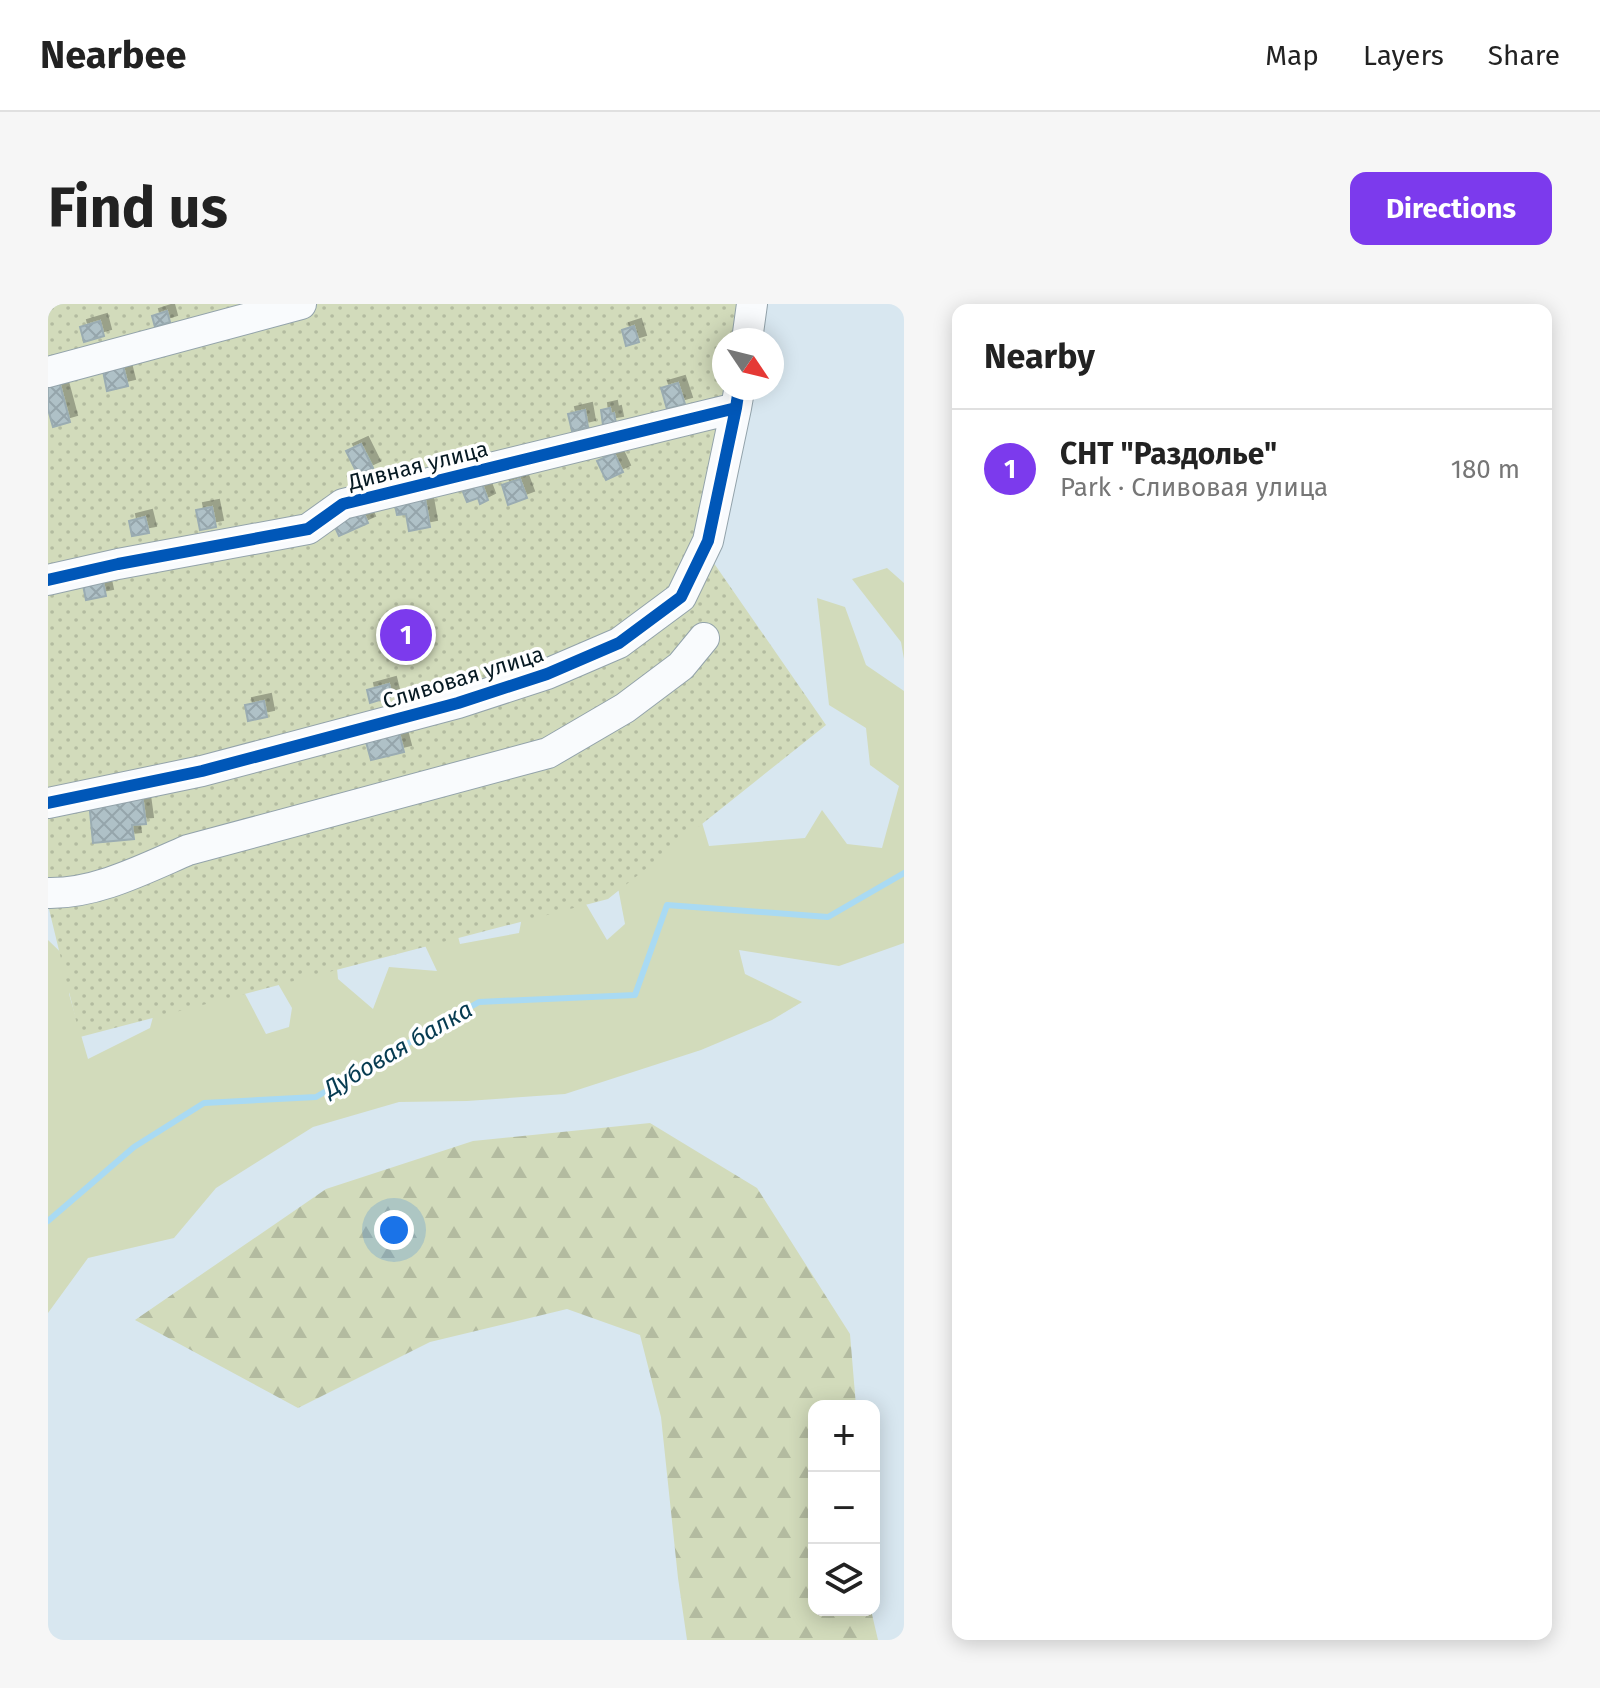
<!DOCTYPE html>
<meta charset="utf-8">
<style>
body{margin:0;font-family:"Fira Sans",sans-serif;background:#f6f6f6;color:#222}
.controls{position:absolute;right:24px;bottom:24px;display:grid;overflow:hidden;border-radius:16px;box-shadow:0 4px 20px #0003}
.controls button{width:72px;height:72px;display:grid;place-items:center;padding:0;border:0;border-bottom:2px solid #e0e0e0;background:#fff;color:#222;font:40px sans-serif}
.compass{position:absolute;left:664px;top:24px;width:72px;height:72px;border-radius:50%;background:#fff;box-shadow:0 4px 20px #0003;rotate:125deg}
.you{position:absolute;left:346px;top:926px;width:28px;height:28px;margin:-20px;border:6px solid #fff;border-radius:50%;background:#1a73e8;box-shadow:0 0 0 12px #1a73e833}
.badge{display:grid;place-items:center;width:52px;height:52px;border-radius:50%;background:#7c3aed;color:#fff;font-size:26px;font-weight:700}
.pin{position:absolute;translate:-50% -50%;border:4px solid #fff;box-shadow:0 2px 8px #0006}
.list{margin:0;padding:0;list-style:none}
h2{display:flex;justify-content:space-between;align-items:center;height:104px;margin:0;padding:0 32px;font-size:34px}
h2 small{font-size:26px;font-weight:400;color:#767676}
.list li{display:grid;grid-template-columns:52px 1fr auto;gap:24px;align-items:center;box-sizing:border-box;height:120px;padding:0 32px;border-top:2px solid #e0e0e0}
.list b{display:block;font-size:30px;white-space:nowrap}
.list p{margin:0;font-size:26px;white-space:nowrap;color:#767676}
.list em{font-size:26px;font-style:normal;color:#767676}
.icon{flex:none;width:44px;height:44px;fill:none;stroke:currentColor;stroke-width:2;stroke-linecap:round;stroke-linejoin:round}
.map{position:relative;flex:none;width:856px;height:1336px;overflow:hidden;border-radius:16px}
header{display:flex;align-items:center;gap:48px;box-sizing:border-box;height:112px;padding:0 40px;background:#fff;border-bottom:2px solid #e0e0e0}
header strong{font-size:38px}
nav{display:flex;gap:44px;margin-inline-start:auto;font-size:28px}
.intro{display:flex;align-items:center;justify-content:space-between;box-sizing:border-box;height:192px;padding:0 48px}
h1{margin:0;font-size:56px}
.button{padding:20px 36px;border-radius:16px;background:#7c3aed;color:#fff;font-size:28px;font-weight:700}
main{display:flex;gap:48px;padding:0 48px}
aside{flex:1;background:#fff;border-radius:16px;box-shadow:0 4px 20px #0003}
.map>svg:first-child{display:block}
.grass{fill:#d2dbbb}
.forest{fill:url(#forest-firs)}
.garden{fill:url(#garden-dots)}
.lines{fill:none;stroke-linecap:round;stroke-linejoin:round}
.stream{stroke:#a9daf3;stroke-width:6}
.building{fill:url(#building-cross-hatch);stroke:#9aacb2;stroke-width:2;filter:url(#shadow)}
.minor-casing{stroke:#93a3ab;stroke-width:32}
.minor{stroke:#f9fbfd;stroke-width:30}
.cycleway-casing{stroke:#fff;stroke-width:17}
.cycleway{stroke:#0057b8;stroke-width:12}
.labels{text-anchor:middle;stroke-width:7;stroke-linejoin:round;paint-order:stroke}
.street-label{font-size:22px;fill:#061922;stroke:#fff}
.water-label{font-size:24px;font-style:italic;fill:#063b51;stroke:#fff}
</style>
<header>
<strong>Nearbee</strong>
<nav><a>Map</a><a>Layers</a><a>Share</a></nav>
</header>
<div class="intro"><h1>Find us</h1><a class="button">Directions</a></div>
<main>
<div class="map">
<svg width="856" height="1336" viewBox="0 0 856 1336">
<defs>
<pattern id="forest-firs" width="22" height="20" patternUnits="userSpaceOnUse" patternTransform="scale(2)"><rect width="22" height="20" fill="#d2dbbb"/><path d="M5 1l3.5 6h-7zM16 11l3.5 6h-7z" fill="#b3bba0"/></pattern>
<pattern id="garden-dots" width="8" height="8" patternUnits="userSpaceOnUse" patternTransform="scale(2)"><rect width="8" height="8" fill="#d2dbbb"/><path d="M2 2h.1M6 6h.1" fill="none" stroke="#b3bba0" stroke-width="1.8" stroke-linecap="round"/></pattern>
<pattern id="building-cross-hatch" width="8" height="8" patternUnits="userSpaceOnUse" patternTransform="scale(2)"><rect width="8" height="8" fill="#afc1c7"/><path d="M0 0l8 8M0 8l8-8" fill="none" stroke="#95a5ab"/></pattern>
<filter id="shadow"><feDropShadow dx="7" dy="-7" stdDeviation="0" flood-color="#0004"/></filter>
</defs>
<rect width="100%" height="100%" fill="#d8e7f0"/>
<path class="grass" d="M839 264 856 279V355L853 338 804 275Z
M769 294 797 303 818 361 856 387V639L791 662 691 646 697 670 754 698 724 716 653 746 517 790 419 797 351 798 265 823 168 884 126 934 40 954 0 1009V636L32 667 21 690 40 755 102 724 119 661 194 684 218 730 241 723 244 704 222 666 288 654 290 675 325 705 341 663 389 667 355 595 404 609 412 640 471 629 484 560 515 561 559 636 577 620 567 568 647 495 661 542 757 534 774 506 799 540 834 544 851 482 822 461 818 424 781 401Z"/>
<path class="forest" d="M602 819 709 884 802 1030 808 1102H766V1306H823L830 1336H639L630 1274 613 1113 592 1031 519 1005 382 1038 250 1104 87 1016 278 885 425 837Z"/>
<path class="garden" d="M0 0H697L691 36H676V84H682L654 242 778 421 560 595 32 733 0 601Z"/>
<g class="lines">
<path class="stream" d="M0 917 86 843 156 799 268 793 431 698 587 691 619 601 780 613 856 569"/>
</g>
<path class="building" d="M119 7 122 18 107 23 104 12Z
M52 17 56 32 36 38 32 23Z
M586 22 591 38 578 42 574 26Z
M75 62 80 82 59 87 55 67Z
M11 77 22 118 5 123 0 105V80Z
M630 79 637 100 619 105 613 84Z
M562 104 563 110 566 109 568 119 555 121 553 106Z
M537 106 540 123 524 127 520 110Z
M313 140 325 164 310 171 298 147Z
M566 149 575 168 558 176 549 157Z
M472 175 479 194 460 201 454 181Z
M434 180 440 196 432 200 430 194 419 198 415 188Z
M377 195 382 223 361 227 358 210 349 211 347 201Z
M164 203 168 223 152 226 148 206Z
M315 208 320 219 291 232 286 221Z
M97 213 101 229 84 232 81 217Z
M55 278 58 292 38 296 35 281Z
M341 380 344 392 322 399 319 386Z
M216 397 219 413 200 417 197 401Z
M351 429 356 448 323 456 318 438Z
M94 491 98 520 84 521 86 535 45 539 41 497Z"/>
<g class="lines">
<defs>
<path id="minor" d="M699 36 704 0
M0 68 253 0
M0 276 70 260 260 225 295 200 688 104 691 87
M0 499 154 467 410 399 499 370 571 339 633 293 660 237 688 104
M0 589C48 590 96 565 140 546L500 449 577 404 633 362 656 334"/>
</defs>
<use href="#minor" class="minor-casing"/>
<use href="#minor" class="minor"/>
<defs>
<path id="cycleway" d="M0 276 70 260 260 225 295 200 688 104 691 84
M0 499 154 467 410 399 499 370 571 339 633 293 660 237 688 104"/>
</defs>
<use href="#cycleway" class="cycleway-casing"/>
<use href="#cycleway" class="cycleway"/>
</g>
<g class="labels">
<g class="street-label">
<text transform="translate(370 161) rotate(-14)" y="8">Дивная улица</text>
<text transform="translate(415 373) rotate(-17)" y="8">Сливовая улица</text>
</g>
<g class="water-label">
<text transform="translate(350 745) rotate(-30)" y="8">Дубовая балка</text>
</g>
</g>
</svg>
<div class="controls">
<button>+</button>
<button>−</button>
<button><svg class="icon" aria-label="layers" viewBox="0 0 24 24"><path d="M12 4l9 5-9 5-9-5zM3 14l9 5 9-5"/></svg></button>
</div>
<svg class="compass" viewBox="-18 -18 36 36"><path d="M0-13l5 13h-10z" fill="#e53935"/><path d="M0 13l5-13h-10z" fill="#767676"/></svg>
<div class="you"></div>
<div class="pin badge" style="left:358px;top:331px">1</div>
</div>
<aside>
<h2>Nearby<small></small></h2>
<ul class="list">
<li><span class="badge">1</span><div><b>СНТ &quot;Раздолье&quot;</b><p>Park · Сливовая улица</p></div><em>180 m</em></li>
</ul>
</aside>
</main>
